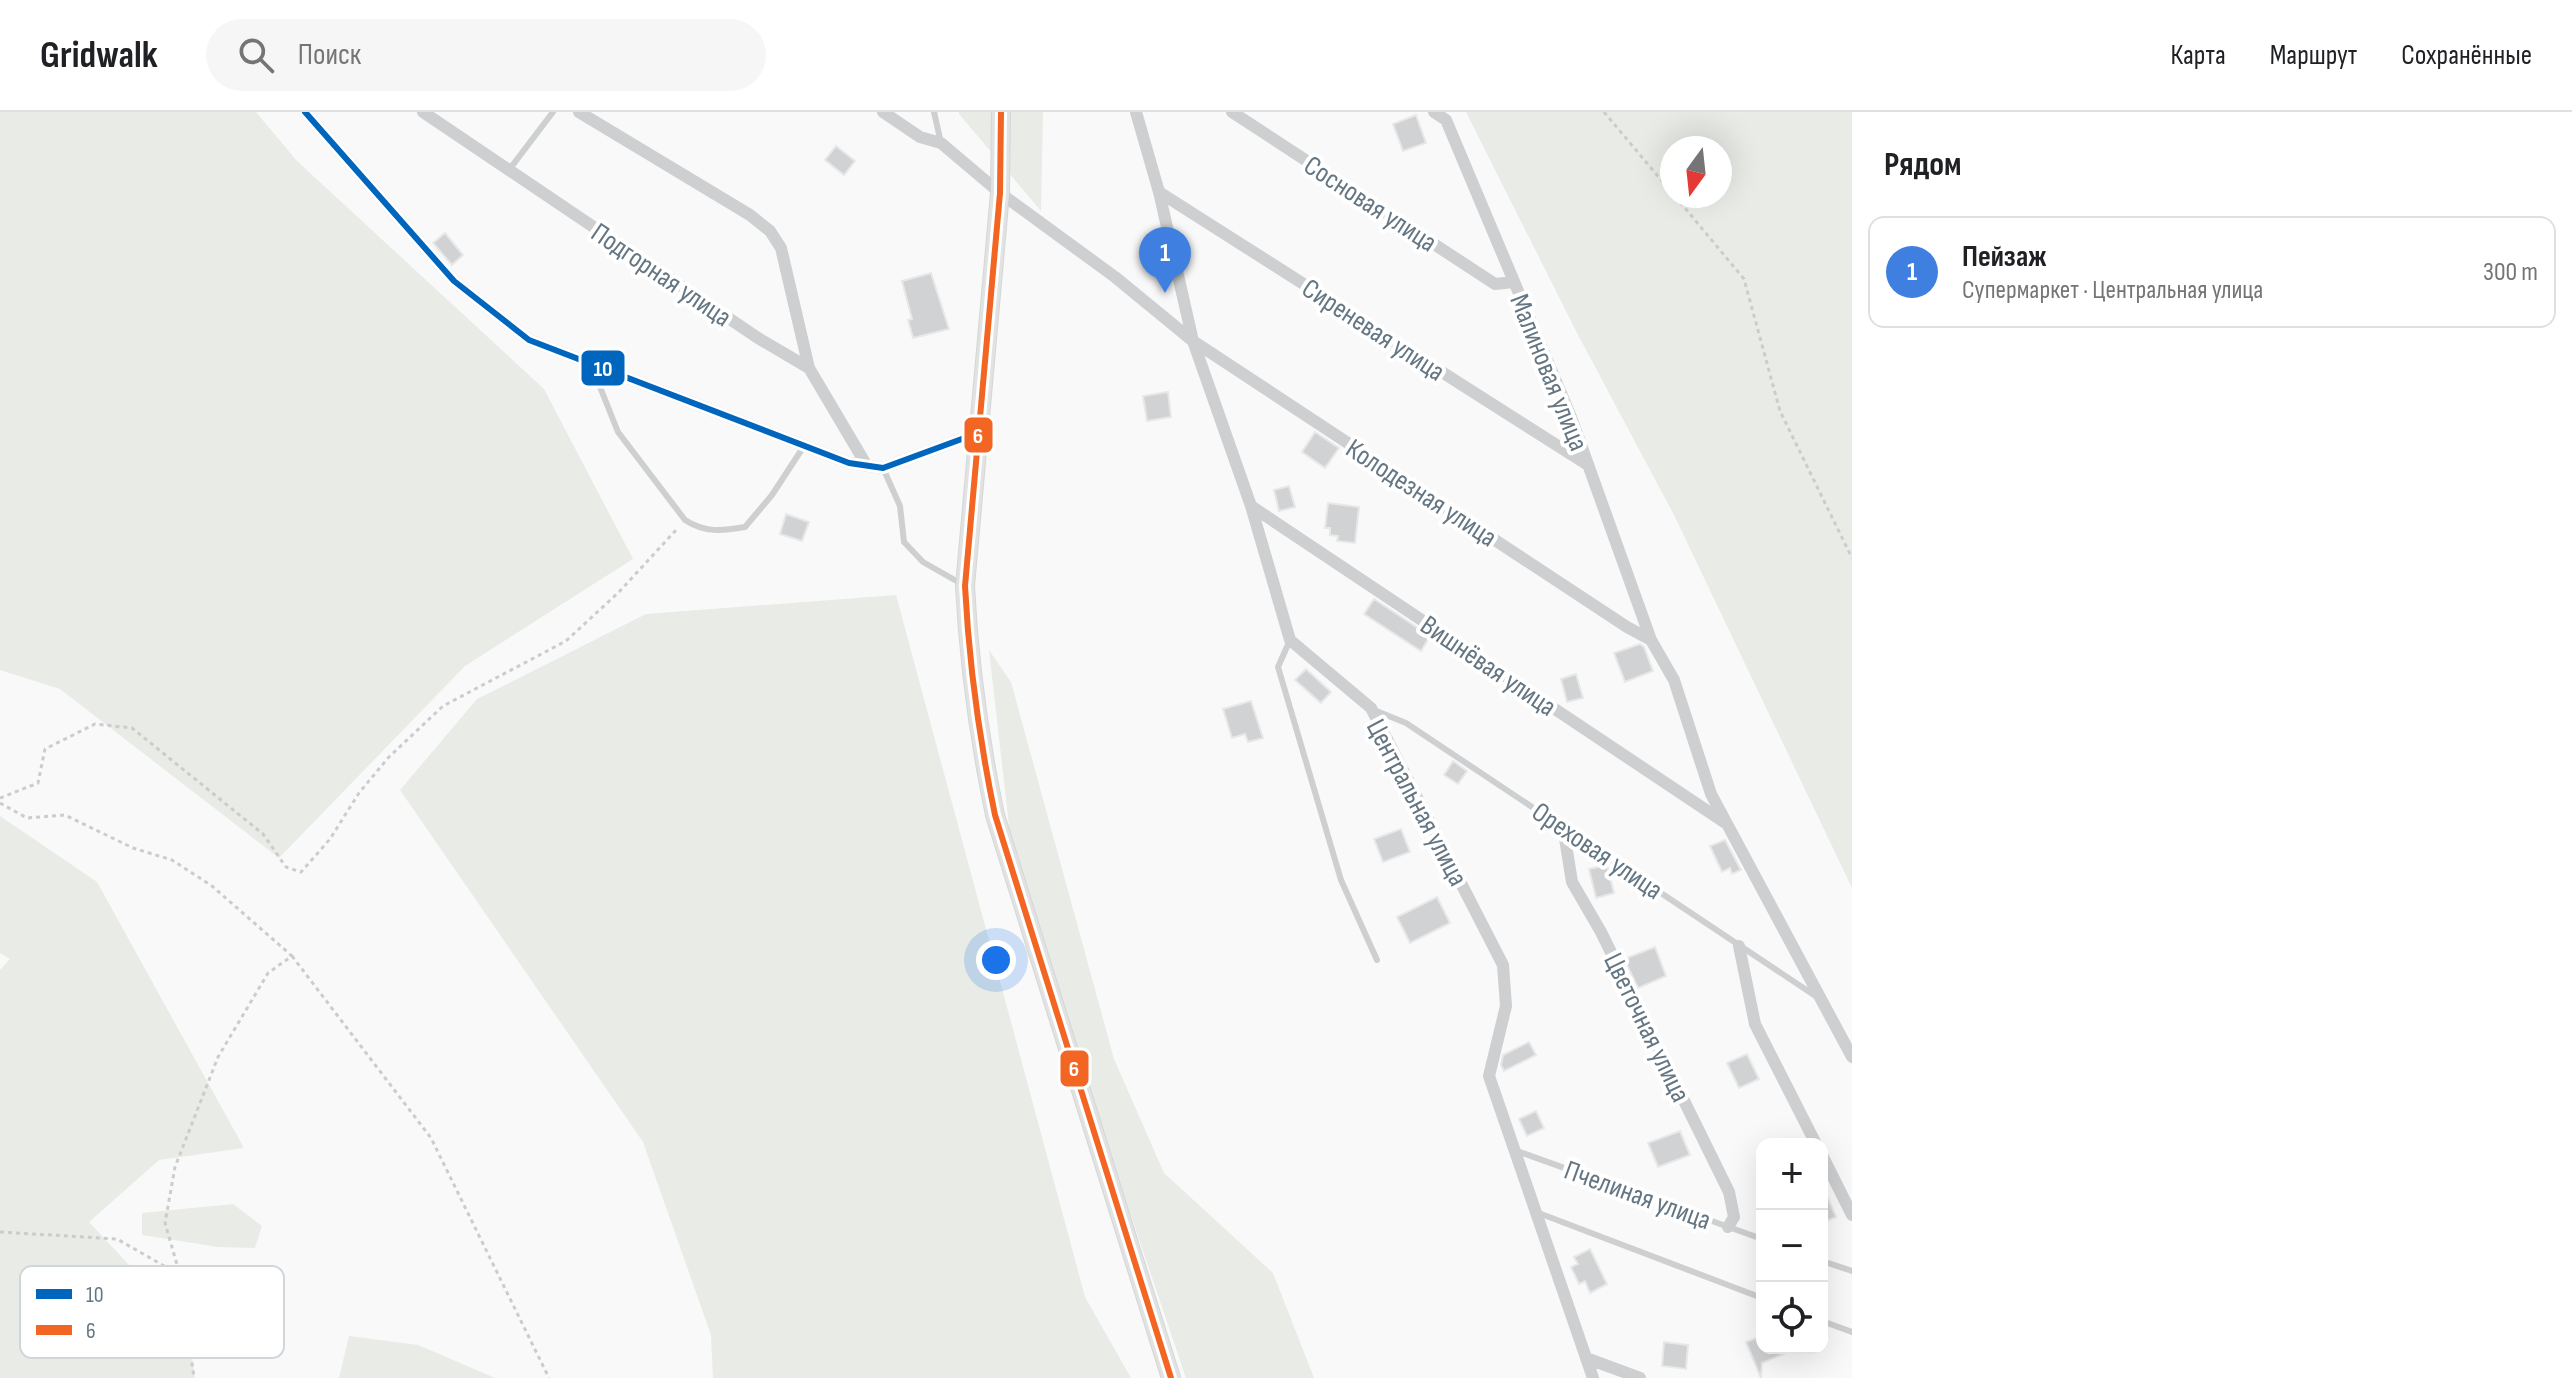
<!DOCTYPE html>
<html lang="ru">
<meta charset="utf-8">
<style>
body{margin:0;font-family:"Sofia Sans Condensed",sans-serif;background:#f6f6f6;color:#202124}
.controls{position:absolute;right:24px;bottom:24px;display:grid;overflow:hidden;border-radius:16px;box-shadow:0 8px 32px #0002}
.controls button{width:72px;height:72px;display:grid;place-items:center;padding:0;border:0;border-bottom:2px solid #e0e0e0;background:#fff;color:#202124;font:40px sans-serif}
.compass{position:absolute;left:1660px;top:24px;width:72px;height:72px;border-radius:50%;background:#fff;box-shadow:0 8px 32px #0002;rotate:195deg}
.you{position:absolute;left:996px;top:848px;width:28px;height:28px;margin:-20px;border:6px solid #fff;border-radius:50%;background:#1a73e8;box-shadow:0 0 0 12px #1a73e833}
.badge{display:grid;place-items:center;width:52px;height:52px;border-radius:50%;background:#0b8043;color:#fff;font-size:26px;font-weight:700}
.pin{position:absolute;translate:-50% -66px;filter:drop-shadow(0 2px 4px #0008)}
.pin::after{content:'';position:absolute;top:42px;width:28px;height:24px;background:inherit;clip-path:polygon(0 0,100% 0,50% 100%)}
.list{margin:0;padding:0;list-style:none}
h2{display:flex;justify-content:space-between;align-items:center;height:104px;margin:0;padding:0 32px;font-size:34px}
h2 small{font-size:26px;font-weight:400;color:#757577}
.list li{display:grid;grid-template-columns:52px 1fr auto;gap:24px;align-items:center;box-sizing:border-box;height:112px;margin:0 16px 16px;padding:0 16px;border:2px solid #e0e0e0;border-radius:16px}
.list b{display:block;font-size:30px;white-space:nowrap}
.list p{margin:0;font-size:26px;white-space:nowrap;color:#757577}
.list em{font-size:26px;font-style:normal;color:#757577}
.icon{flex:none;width:44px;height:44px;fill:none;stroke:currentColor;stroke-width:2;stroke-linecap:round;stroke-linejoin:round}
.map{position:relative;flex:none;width:1852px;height:1266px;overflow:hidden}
header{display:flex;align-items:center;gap:48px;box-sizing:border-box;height:112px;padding:0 40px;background:#fff;border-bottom:2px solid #e0e0e0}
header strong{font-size:38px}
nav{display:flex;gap:44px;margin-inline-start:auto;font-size:28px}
.search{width:560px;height:72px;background:#f6f6f6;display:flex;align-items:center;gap:20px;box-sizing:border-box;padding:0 28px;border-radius:44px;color:#757577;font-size:30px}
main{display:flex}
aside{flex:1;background:#fff}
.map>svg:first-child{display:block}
.green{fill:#e8ebe6;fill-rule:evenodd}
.building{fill:#d0d2d3;stroke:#e8e8e8;stroke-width:2}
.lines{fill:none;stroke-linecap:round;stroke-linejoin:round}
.secondary-casing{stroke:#d5d6d7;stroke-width:20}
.path{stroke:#cbcccd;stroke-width:3;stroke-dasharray:4 4;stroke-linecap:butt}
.lane{stroke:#cecfd0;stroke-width:6}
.street{stroke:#cecfd0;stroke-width:12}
.secondary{stroke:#e1e2e2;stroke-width:18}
.bus-1-casing{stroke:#fff;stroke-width:12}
.bus-2-casing{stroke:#fff;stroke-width:12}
.bus-1{stroke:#0065bd;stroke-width:6}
.bus-2{stroke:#f26522;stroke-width:6}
.labels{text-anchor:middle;stroke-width:8;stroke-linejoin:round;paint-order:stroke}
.street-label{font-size:28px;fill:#657683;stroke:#fff}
.key{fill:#fff;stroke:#d1d6da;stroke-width:2}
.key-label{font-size:22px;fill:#657683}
.line-badge{stroke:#fff;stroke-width:3}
.badge-label{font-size:22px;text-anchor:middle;font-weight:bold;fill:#fff}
</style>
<header>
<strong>Gridwalk</strong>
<div class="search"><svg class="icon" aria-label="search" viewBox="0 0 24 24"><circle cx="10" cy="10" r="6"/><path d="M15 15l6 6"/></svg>Поиск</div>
<nav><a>Карта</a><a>Маршрут</a><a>Сохранённые</a></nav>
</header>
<main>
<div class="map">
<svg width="1852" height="1266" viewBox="0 0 1852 1266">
<rect width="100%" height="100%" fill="#f9f9f9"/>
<path class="green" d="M0 0H256L297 49 544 277 633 447 465 554 279 746 60 577 0 558Z
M959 0H1043L1041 99 959 2Z
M1466 0H1852V776L1674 403 1576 219ZM1672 36H1720V84H1672Z
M896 483 1085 1185 1131 1266H713L711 1223 643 1030 400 678 477 587 646 502Z
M989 538 1011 570 1114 947 1164 1061 1273 1161 1314 1266H1186L1095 997 1010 722Z
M0 704 97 770 244 1036 159 1048 89 1110 188 1216 195 1266H0V858L10 847 0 841Z
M233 1092 262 1114 255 1136 218 1135 142 1123V1101Z
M349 1224 418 1233 495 1266H339Z"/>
<path class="building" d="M1416 3 1426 31 1403 39 1393 12Z
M836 34 855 49 844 63 825 48Z
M445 121 463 143 452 153 433 131Z
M931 161 949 217 913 226 908 208 912 207 902 169Z
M1168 280 1171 305 1147 309 1143 284Z
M1315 320 1339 336 1325 356 1302 340Z
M1289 374 1295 395 1279 399 1274 378Z
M1328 391 1359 395 1355 431 1337 429 1338 424 1330 423V416H1325Z
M786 402 809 410 802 429 780 422Z
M1374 487 1430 524 1421 539 1364 502Z
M1640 532 1644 535 1653 559 1625 570 1614 541Z
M1306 557 1331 580 1321 591 1295 568Z
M1576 562 1583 586 1567 590 1561 567Z
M1251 589 1263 626 1248 630 1245 622 1232 626 1223 597Z
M1453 649 1467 659 1458 672 1444 663Z
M1401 717 1410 740 1383 750 1374 727Z
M1725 728 1741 758 1732 762 1730 756 1722 760 1710 734Z
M1607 753 1614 781 1596 786 1589 757Z
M1437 785 1450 811 1410 831 1397 805Z
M1655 835 1666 864 1638 876 1624 847Z
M1529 930 1536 943 1504 959 1501 953 1503 943Z
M1747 942 1759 967 1739 976 1727 951Z
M1536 999 1544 1016 1527 1024 1519 1007Z
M1680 1019 1690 1043 1658 1055 1648 1031Z
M1822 1072 1836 1105 1822 1111Z
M1590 1137 1607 1172 1590 1181 1585 1169 1579 1172 1571 1155 1578 1152 1574 1145Z
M1762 1224V1236H1798L1762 1251 1761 1266 1746 1230Z
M1664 1230 1688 1233 1686 1257 1662 1254Z"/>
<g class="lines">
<defs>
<path id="secondary" d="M1001 0 1000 81 965 474C969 553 979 626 995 703L1171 1266"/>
</defs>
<use href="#secondary" class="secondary-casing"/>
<path class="path" d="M1604 0 1672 81
M1675 84 1744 167 1780 299 1852 446
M0 686 38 671 45 637 95 612 132 616 263 722 286 755 301 760 330 727 359 681 388 646 443 594 566 529 619 480 677 417
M0 691 27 706 65 703 133 736 172 748 212 774 292 844 268 861 218 945 175 1055 165 1111 180 1163 194 1266
M292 844 431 1026 549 1266
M0 1120 117 1127 180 1163"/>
<path class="lane" d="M934 0 941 31
M509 58 553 0
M592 255 618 320 685 408C705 421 722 419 745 415L772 383 804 334
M883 356 900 394 904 430 923 450 960 471
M1290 528 1278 555 1341 768 1377 848
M1374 598 1406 611 1817 885
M1517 1039 1762 1127
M1536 1100 1762 1186
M1822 1149 1852 1159
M1822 1209 1852 1220"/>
<path class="street" d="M305 0 454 169 529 228 849 351 883 356 978 321
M423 0 758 226 809 256 867 354
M579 0 750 103 770 119 781 136 809 256
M883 0 920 25 941 31 1000 81 1115 165 1193 229 1627 515 1651 528
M1136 0 1159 80 1193 229 1251 394 1290 528 1371 596 1503 853 1506 894 1489 964 1593 1266
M1232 0 1495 172 1514 170
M1434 0 1446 8 1571 305 1651 528 1674 568 1711 682 1852 945
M1159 80 1588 353
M1251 394 1724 710
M1563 714 1572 770 1601 820 1729 1080 1734 1105 1728 1115
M1739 834 1755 912 1816 1032
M1822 1043 1852 1103
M1586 1246 1640 1266"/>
<use href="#secondary" class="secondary"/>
<defs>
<path id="bus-1" d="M305 0 454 169 529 228 849 351 883 356 978 321"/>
<path id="bus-2" d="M1001 0 1000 81 965 474C969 553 979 626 995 703L1171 1266"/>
</defs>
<use href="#bus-1" class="bus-1-casing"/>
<use href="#bus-2" class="bus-2-casing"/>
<use href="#bus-1" class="bus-1"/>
<use href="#bus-2" class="bus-2"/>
</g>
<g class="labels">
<g class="street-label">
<text transform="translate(1371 91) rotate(33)" y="10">Сосновая улица</text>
<text transform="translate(662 162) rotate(34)" y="10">Подгорная улица</text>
<text transform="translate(1374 217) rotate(33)" y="10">Сиреневая улица</text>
<text transform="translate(1550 260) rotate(68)" y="10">Малиновая улица</text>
<text transform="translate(1422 380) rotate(33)" y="10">Колодезная улица</text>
<text transform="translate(1489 553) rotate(34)" y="10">Вишнёвая улица</text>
<text transform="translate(1418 690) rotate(62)" y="10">Центральная улица</text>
<text transform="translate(1598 738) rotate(34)" y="10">Ореховая улица</text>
<text transform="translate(1648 915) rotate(64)" y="10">Цветочная улица</text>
<text transform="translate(1638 1082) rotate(20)" y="10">Пчелиная улица</text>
</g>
</g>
<rect x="20" y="1154" width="264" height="92" rx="12" class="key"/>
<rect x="36" y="1177" width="36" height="10" fill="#0065bd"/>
<rect x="36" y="1213" width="36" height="10" fill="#f26522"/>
<g class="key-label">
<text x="86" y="1190">10</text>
<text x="86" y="1226">6</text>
</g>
<g class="line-badge">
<rect x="580" y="237" width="46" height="38" rx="8" fill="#0065bd"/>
<rect x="963" y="304" width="31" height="38" rx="8" fill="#f26522"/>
<rect x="1059" y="937" width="31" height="39" rx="8" fill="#f26522"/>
</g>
<g class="badge-label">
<text x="603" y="264">10</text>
<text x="978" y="331">6</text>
<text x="1074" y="964">6</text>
</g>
</svg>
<div class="controls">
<button>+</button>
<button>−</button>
<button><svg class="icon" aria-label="locate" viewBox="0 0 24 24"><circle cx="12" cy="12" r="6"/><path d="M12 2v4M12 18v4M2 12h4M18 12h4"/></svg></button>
</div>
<svg class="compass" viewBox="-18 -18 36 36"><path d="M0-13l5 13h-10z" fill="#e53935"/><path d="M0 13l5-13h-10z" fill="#757577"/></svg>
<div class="you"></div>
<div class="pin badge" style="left:1165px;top:181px;background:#3f7fe0">1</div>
</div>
<aside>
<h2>Рядом<small></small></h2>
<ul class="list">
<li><span class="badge" style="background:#3f7fe0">1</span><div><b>Пейзаж</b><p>Супермаркет · Центральная улица</p></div><em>300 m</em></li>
</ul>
</aside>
</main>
